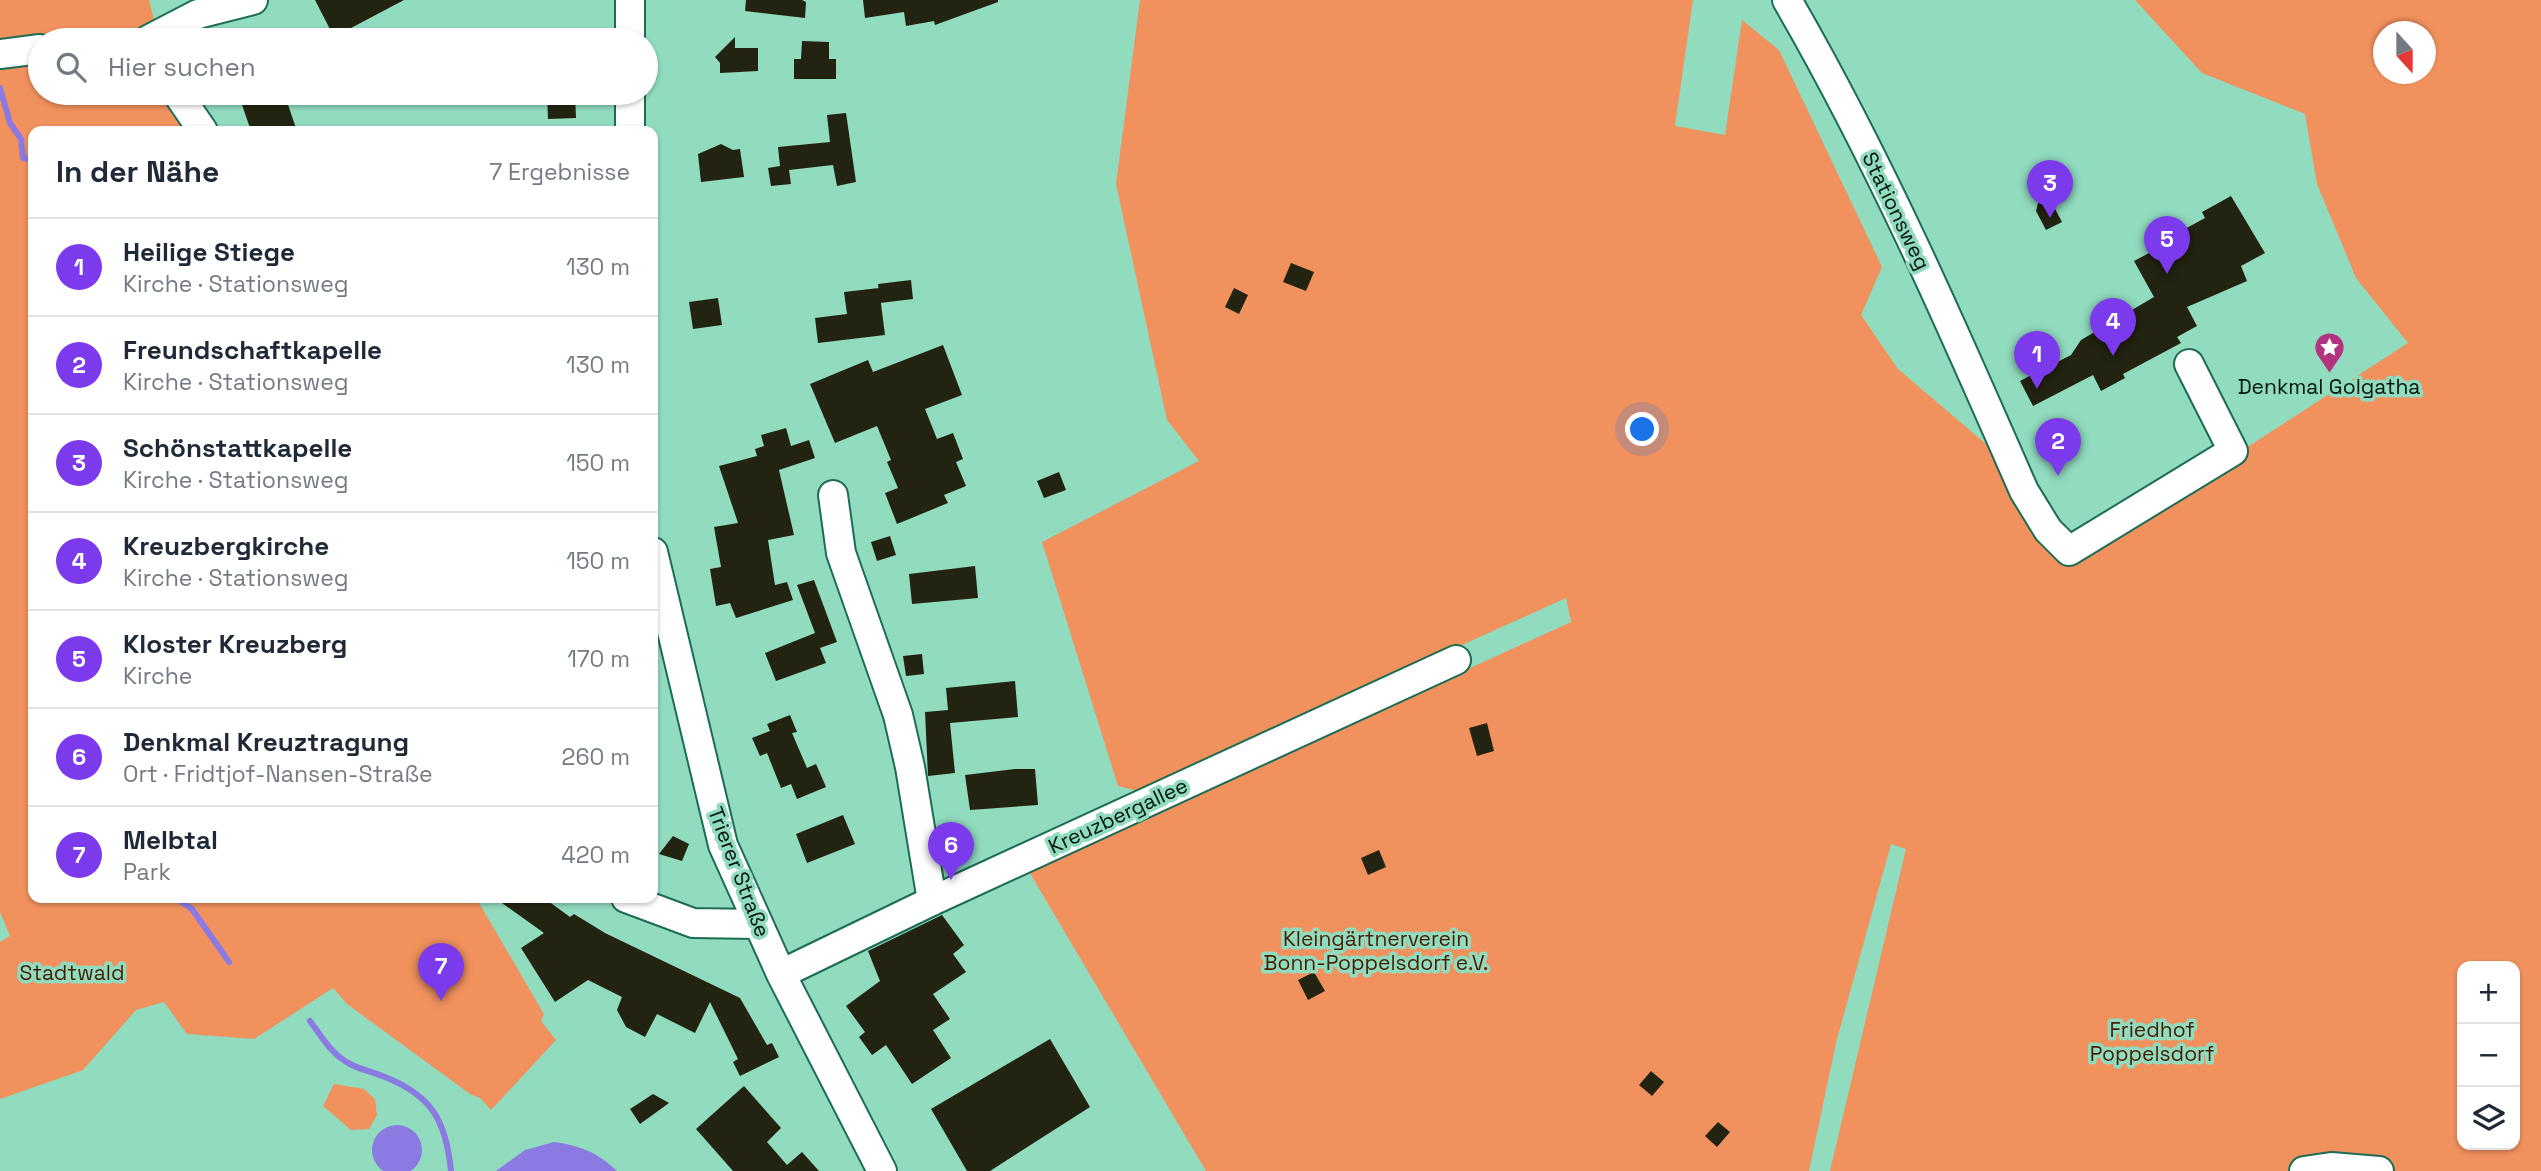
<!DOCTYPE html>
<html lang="de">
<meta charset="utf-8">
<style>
body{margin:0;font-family:"Space Grotesk",sans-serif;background:#f6f6f7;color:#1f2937}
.controls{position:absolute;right:21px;bottom:21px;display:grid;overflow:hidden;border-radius:14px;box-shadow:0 2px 5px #0004}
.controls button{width:63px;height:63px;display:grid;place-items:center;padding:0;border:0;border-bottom:2px solid #e0e1e3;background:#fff;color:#1f2937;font:35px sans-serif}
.compass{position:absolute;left:2373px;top:21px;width:63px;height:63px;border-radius:50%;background:#fff;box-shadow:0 2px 5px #0004;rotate:159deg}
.you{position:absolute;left:1643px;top:430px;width:24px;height:24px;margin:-18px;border:5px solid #fff;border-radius:50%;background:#1a73e8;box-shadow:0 0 0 10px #1a73e833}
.badge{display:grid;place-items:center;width:46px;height:46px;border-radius:50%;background:#7c3aed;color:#fff;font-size:23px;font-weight:700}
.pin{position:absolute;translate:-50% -58px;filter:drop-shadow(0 2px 4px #0008)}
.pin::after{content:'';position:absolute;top:37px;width:24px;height:21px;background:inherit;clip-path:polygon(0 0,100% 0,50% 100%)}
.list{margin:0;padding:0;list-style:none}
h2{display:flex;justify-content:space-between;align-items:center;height:91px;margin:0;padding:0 28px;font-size:30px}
h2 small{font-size:23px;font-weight:400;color:#747a83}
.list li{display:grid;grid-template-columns:46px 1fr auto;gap:21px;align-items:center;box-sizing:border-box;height:98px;padding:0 28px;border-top:2px solid #e0e1e3}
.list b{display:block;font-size:26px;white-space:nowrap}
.list p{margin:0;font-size:23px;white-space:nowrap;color:#747a83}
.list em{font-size:23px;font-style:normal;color:#747a83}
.icon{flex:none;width:38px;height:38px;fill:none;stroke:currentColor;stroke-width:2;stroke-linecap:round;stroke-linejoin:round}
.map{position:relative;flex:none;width:2541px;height:1171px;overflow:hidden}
.search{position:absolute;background:#fff;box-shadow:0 2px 5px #0004;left:28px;top:28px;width:630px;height:77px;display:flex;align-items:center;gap:18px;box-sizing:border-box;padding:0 24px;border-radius:38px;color:#747a83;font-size:26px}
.panel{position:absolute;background:#fff;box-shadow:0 2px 5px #0004;left:28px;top:126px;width:630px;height:777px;border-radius:14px}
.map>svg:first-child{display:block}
.green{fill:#f1915e;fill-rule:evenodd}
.water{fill:#8a7ae2}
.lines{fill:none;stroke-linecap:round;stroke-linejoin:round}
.stream{stroke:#8a7ae2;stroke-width:6}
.building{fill:#232311}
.minor-casing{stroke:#1d6c54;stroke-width:32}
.minor{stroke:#fff;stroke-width:28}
.labels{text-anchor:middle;stroke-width:7;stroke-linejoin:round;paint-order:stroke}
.street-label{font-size:21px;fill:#00140d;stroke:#91dbbf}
.poi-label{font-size:21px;fill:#00140d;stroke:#91dbbf}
.park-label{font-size:21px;fill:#471e04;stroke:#91dbbf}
</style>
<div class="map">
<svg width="2541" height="1171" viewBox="0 0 2541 1171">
<rect width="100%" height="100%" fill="#91dbbf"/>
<path class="green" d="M0 0H149L159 40H40V93H173L184 131H33V898H476L544 1014 541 1021 556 1040 491 1110 480 1098 470 1094 347 1004 333 988 254 1039 187 1034 164 1002 136 1010 83 1070 0 1099V942L10 936 0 912Z
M1140 0H1693L1675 126 1725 135 1742 20 1779 50 1882 267 1861 315 1898 369 1986 444 2045 544 2060 557 2235 455 2408 343 2356 278 2317 184 2305 114 2202 73 2135 0H2541V1171H1830L1906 849 1891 844 1836 1043 1809 1171H1206L1028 870 1571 622 1566 598 1138 791 1118 786 1042 542 1199 461 1167 420 1116 184ZM2384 32H2426V74H2384ZM2462 966H2515V1145H2462Z
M334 1084 364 1089 375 1099 377 1115 369 1129 351 1130 323 1106Z"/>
<path class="water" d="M372 1150a25 25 0 1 1 50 0a25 25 0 1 1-50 0Z
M554 1142C581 1146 597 1152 617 1171H496L525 1150Z"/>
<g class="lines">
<path class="stream" d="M0 88 10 123 21 139 23 158 33 160
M176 898 192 909 229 962
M310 1021C321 1036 332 1055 350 1064 361 1070 374 1072 385 1077 433 1096 446 1122 451 1171"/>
</g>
<path class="building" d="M315 0H404L334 37Z
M746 0H802L806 2 805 18 745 11Z
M863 0H998V2L935 25 934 21 906 26 904 12 865 18Z
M735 37V48H758V71L720 73V63L715 57Z
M802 41 829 42V59H836V79H794V59H801Z
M238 93H284L297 131H251Z
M547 93H575L576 118 548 119Z
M846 113 856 182 837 186 833 165 789 170 791 184 771 186 768 168 780 166 778 147 830 142 827 115Z
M721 144 733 150 740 149 744 177 701 182 698 154Z
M2231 196 2265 253 2241 266 2247 281 2187 307 2197 326 2177 337 2181 343 2123 374 2125 378 2101 391 2093 375 2033 406 2020 381 2071 355 2081 340 2154 297 2134 261 2183 235 2181 231 2205 218 2202 212Z
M2045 200 2052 203 2062 222 2046 230 2036 211 2038 203Z
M1291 263 1314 272 1306 291 1283 282Z
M911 280 913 299 880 303 878 284Z
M879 288 885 335 818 343 815 318 847 314 844 292Z
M1234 288 1248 295 1239 314 1225 307Z
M718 298 722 325 693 329 689 302Z
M943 345 962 395 925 409 937 439 953 433 963 459 956 462 966 486 944 495 948 503 897 524 885 493 898 488 887 462 891 460 877 426 835 443 810 384 868 360 873 372Z
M786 428 791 446 809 440 815 458 779 470 794 535 768 540 775 585 787 582 793 600 736 618 730 603 716 606 710 569 721 567 714 527 738 523 719 466 757 456 755 449 764 446 761 435Z
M1059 472 1066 490 1044 498 1037 481Z
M890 536 896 555 877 561 871 542Z
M975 566 978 598 912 604 909 574Z
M814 580 837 642 820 648 826 663 776 681 765 653 815 633 797 585Z
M922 654 924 674 906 676 903 656Z
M1015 681 1018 717 950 723 955 773 928 776 925 712 948 710 946 688Z
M790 715 797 732 792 733 807 768 816 764 826 787 797 799 791 784 781 788 767 753 760 756 752 738 770 731 767 724Z
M1487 723 1494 751 1477 756 1469 728Z
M1015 769H1035L1038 805 970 810 965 775Z
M843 815 855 844 807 863 796 834Z
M673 836 689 844 682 861 659 854Z
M1379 850 1386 867 1368 875 1361 858Z
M495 898H544L570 917 574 914 605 933 740 998 767 1045 772 1043 779 1057 740 1076 733 1062 738 1059 710 1002 695 1033 657 1014 645 1037 626 1027 617 1010 622 997 588 980 555 1002 521 948 544 933Z
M942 915 964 945 953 954 966 972 933 994 950 1019 933 1030 951 1058 912 1084 886 1045 872 1055 859 1037 865 1032 846 1006 880 981 868 951Z
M1314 972 1325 991 1308 1000 1298 980Z
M1050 1039 1090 1107 990 1171H967L931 1109Z
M1651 1071 1664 1082 1652 1096 1639 1085Z
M744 1086 781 1128 767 1142 787 1165 802 1152 819 1171H733L696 1129Z
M653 1094 669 1103 640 1124 630 1109Z
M1718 1122 1730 1132 1717 1147 1705 1136Z"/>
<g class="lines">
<defs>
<path id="minor" d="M630 0V40
M1787 0C1878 157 1951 324 2024 491L2048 530 2069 551 2233 451 2189 364
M148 40 198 14 253 0
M0 54 40 49
M177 93 203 131
M630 131V93
M833 495 841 553 898 715 910 767 932 901
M653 552 723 845 781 974 882 1171
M626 898 693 923 757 924
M781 974 932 901 1456 660
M2304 1171 2331 1167 2379 1171"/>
</defs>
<use href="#minor" class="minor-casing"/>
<use href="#minor" class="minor"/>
</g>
<defs>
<symbol id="sight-pin" viewBox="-11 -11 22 30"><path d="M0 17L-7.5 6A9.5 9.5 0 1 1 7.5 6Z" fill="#b2337f" stroke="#91dbbf"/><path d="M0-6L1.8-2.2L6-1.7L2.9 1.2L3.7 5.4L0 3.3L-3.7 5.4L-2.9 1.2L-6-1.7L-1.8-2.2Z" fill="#fff"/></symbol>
</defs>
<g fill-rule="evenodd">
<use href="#sight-pin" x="2312" y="330" width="35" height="47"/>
</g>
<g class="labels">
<g class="street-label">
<text transform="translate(1896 211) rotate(64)" y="7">Stationsweg</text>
<text transform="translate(1118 816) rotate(-25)" y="7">Kreuzbergallee</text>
<text transform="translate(739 872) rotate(69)" y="7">Trierer Straße</text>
</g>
<g class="poi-label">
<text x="2329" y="394">Denkmal Golgatha</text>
</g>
<g class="park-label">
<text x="1376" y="946">Kleingärtnerverein<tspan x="1376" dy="24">Bonn-Poppelsdorf e.V.</tspan></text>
<text x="72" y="980">Stadtwald</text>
<text x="2152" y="1037">Friedhof<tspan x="2152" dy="24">Poppelsdorf</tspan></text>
</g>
</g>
</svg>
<div class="controls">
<button>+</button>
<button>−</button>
<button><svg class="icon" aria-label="layers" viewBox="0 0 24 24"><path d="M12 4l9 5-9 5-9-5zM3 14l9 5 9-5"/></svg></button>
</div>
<svg class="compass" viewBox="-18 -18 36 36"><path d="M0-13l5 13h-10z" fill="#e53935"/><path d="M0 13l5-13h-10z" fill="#747a83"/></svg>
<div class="you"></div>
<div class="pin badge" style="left:2037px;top:389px">1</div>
<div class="pin badge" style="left:2058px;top:476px">2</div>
<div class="pin badge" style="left:2050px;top:218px">3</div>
<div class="pin badge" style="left:2113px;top:356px">4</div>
<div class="pin badge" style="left:2167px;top:274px">5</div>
<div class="pin badge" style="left:951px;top:880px">6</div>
<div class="pin badge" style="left:441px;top:1001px">7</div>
<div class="search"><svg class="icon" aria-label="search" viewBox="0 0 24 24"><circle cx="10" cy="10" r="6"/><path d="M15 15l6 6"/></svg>Hier suchen</div>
<section class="panel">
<h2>In der Nähe<small>7 Ergebnisse</small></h2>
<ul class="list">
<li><span class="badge">1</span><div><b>Heilige Stiege</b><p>Kirche · Stationsweg</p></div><em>130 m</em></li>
<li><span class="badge">2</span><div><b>Freundschaftkapelle</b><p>Kirche · Stationsweg</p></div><em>130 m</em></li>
<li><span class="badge">3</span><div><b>Schönstattkapelle</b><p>Kirche · Stationsweg</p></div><em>150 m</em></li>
<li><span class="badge">4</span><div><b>Kreuzbergkirche</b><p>Kirche · Stationsweg</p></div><em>150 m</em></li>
<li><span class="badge">5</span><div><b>Kloster Kreuzberg</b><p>Kirche</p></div><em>170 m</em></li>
<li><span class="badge">6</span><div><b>Denkmal Kreuztragung</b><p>Ort · Fridtjof-Nansen-Straße</p></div><em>260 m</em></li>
<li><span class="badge">7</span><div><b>Melbtal</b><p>Park</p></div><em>420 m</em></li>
</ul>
</section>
</div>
